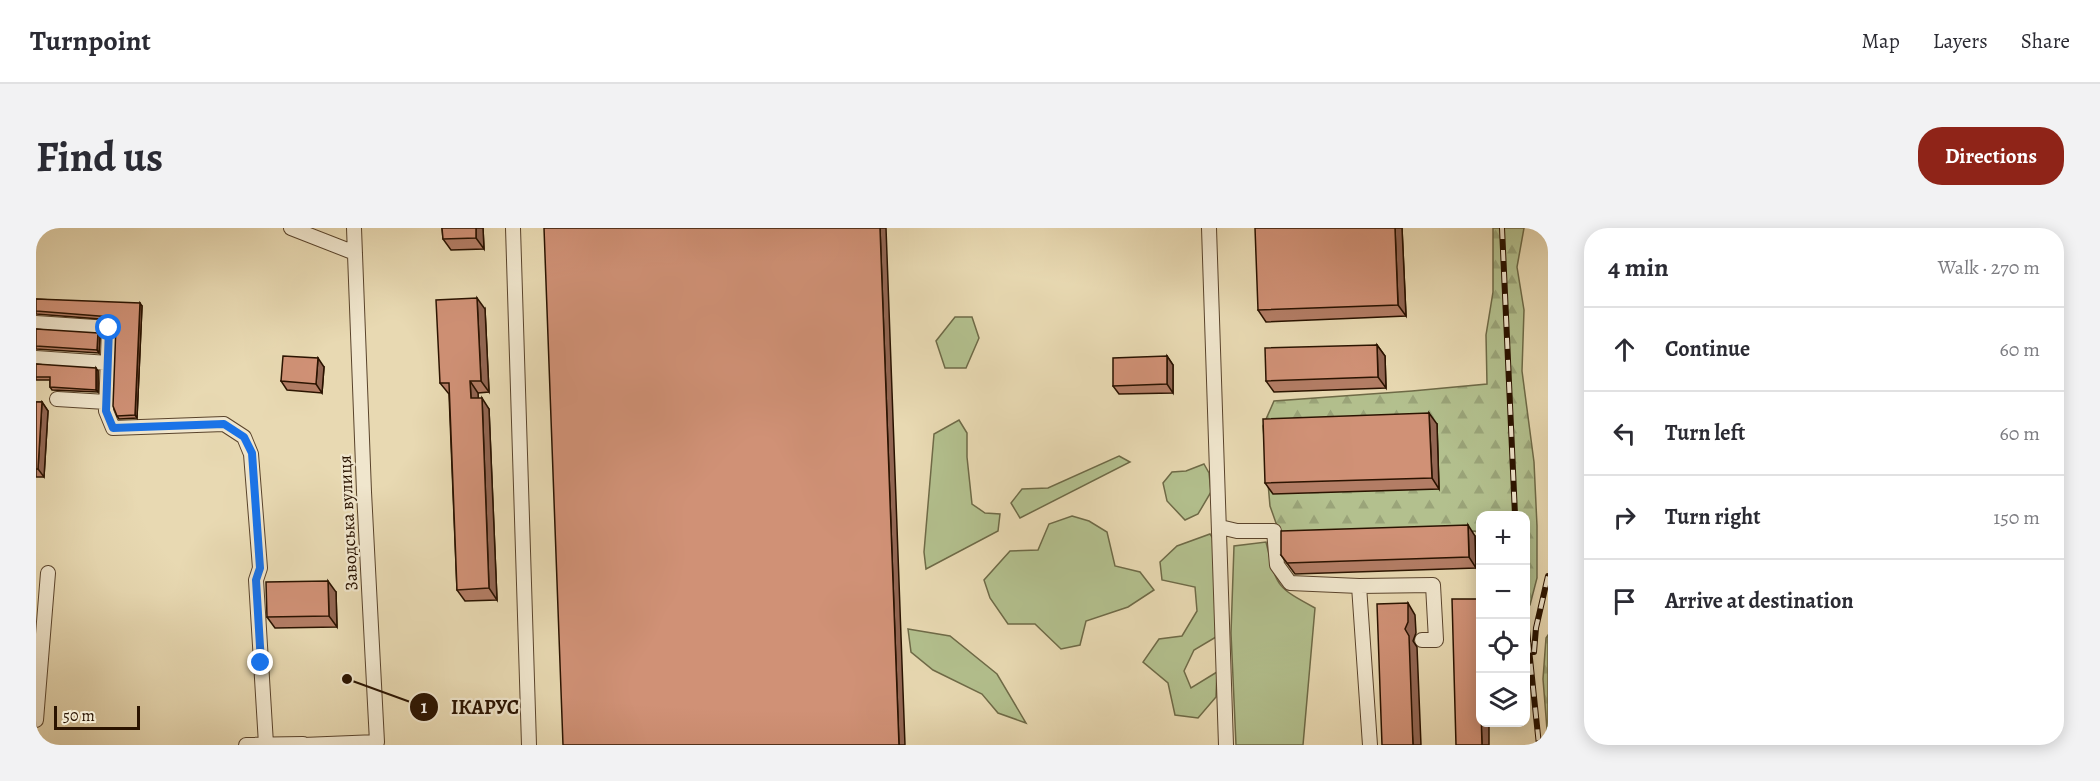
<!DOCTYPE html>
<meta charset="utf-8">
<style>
body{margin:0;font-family:Alegreya,serif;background:#f2f2f3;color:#2b2b33}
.controls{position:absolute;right:18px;bottom:18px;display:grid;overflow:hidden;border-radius:12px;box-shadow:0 3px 15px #0003}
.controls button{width:54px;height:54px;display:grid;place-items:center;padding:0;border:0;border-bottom:2px solid #e1e1e2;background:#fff;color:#2b2b33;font:30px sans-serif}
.scale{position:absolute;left:18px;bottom:15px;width:86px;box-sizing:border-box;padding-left:6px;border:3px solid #2a1300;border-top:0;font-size:16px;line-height:21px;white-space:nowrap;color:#2a1300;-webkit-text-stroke:4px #f0e6cd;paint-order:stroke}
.stop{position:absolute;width:18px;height:18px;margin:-14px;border:4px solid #1a73e8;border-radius:50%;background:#fff}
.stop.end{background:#1a73e8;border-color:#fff;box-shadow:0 2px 6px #0008}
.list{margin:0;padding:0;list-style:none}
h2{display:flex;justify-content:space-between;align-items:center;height:78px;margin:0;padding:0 24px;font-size:26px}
h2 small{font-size:20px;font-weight:400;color:#7c7c81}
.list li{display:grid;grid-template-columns:39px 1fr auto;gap:18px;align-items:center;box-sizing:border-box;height:84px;padding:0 24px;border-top:2px solid #e1e1e2}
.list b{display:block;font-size:22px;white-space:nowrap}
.list em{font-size:20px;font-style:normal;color:#7c7c81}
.icon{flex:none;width:33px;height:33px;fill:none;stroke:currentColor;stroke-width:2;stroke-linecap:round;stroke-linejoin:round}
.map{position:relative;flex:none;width:1512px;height:517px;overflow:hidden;border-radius:24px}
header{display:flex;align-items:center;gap:36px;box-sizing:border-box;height:84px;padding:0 30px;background:#fff;border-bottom:2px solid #e1e1e2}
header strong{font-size:28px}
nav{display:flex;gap:33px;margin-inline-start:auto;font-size:21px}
.intro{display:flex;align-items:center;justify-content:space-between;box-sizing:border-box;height:144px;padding:0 36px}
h1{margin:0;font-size:42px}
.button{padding:15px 27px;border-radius:24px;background:#8f2418;color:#fff;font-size:21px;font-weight:700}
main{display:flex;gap:36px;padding:0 36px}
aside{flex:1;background:#fff;border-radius:24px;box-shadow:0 3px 15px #0003}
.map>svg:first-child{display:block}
.grass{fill:#b3c08e;stroke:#6e6a47;stroke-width:1.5}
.forest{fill:url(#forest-firs);stroke:#6e6a47;stroke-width:1.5}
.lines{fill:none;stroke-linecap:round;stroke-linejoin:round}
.minor-casing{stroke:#5a442c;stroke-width:16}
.minor{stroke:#f0e6cd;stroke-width:14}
.rail-casing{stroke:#2a1300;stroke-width:6}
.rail{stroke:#f0e6cd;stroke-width:4;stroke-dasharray:11;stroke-linecap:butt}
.wall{fill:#b37d65;stroke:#2a1300;stroke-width:1.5}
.shaded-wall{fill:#926653;stroke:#2a1300;stroke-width:1.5}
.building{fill:#d09176;stroke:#2a1300;stroke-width:1.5}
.route{stroke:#1a73e8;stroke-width:8}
.labels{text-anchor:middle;stroke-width:4.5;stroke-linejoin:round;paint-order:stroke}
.street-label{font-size:18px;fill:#2a1300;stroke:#f0e6cd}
.leader{fill:none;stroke:#2a1300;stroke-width:2}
.callout-dot{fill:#2a1300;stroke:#f0e6cd;stroke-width:2}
.mark-label{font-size:18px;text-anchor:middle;font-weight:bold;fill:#fff}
.callout-label{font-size:20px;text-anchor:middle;font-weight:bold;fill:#2a1300;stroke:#f0e6cd;stroke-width:4.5;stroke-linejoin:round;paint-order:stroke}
</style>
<header>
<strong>Turnpoint</strong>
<nav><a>Map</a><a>Layers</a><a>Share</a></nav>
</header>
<div class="intro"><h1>Find us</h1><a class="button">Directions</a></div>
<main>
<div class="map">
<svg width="1512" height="517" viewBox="0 0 1512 517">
<defs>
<pattern id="forest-firs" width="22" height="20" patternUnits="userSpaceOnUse" patternTransform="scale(1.5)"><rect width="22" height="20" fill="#b3c08e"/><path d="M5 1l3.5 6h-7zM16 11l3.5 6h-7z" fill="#9aa479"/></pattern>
</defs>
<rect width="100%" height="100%" fill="#e8d9b2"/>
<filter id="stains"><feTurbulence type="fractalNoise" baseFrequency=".00333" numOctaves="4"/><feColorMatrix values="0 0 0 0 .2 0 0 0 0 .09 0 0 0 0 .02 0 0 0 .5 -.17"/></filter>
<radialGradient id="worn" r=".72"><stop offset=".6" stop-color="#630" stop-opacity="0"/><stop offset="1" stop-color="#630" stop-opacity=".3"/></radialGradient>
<path class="grass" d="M919 89H936L943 110 930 140H909L900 113Z
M923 192 931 205V229L936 276 949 285 964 286 962 303 890 341 888 324 898 206Z
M1083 228 1094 234 984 290 975 275 986 261 1012 260Z
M1168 236 1173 245 1175 264 1162 286 1149 292 1131 273 1127 255 1136 244 1150 243Z
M1036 288 1053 293 1071 304 1079 338 1104 344 1118 362 1092 379 1050 393 1044 417 1025 421 999 396H972L954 370 948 352 974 323 1002 322 1013 296Z
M1174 306 1180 315V409L1158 422 1148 443 1155 460 1181 444 1180 469 1162 490 1139 487 1132 455 1107 434 1123 411 1146 408 1161 383 1159 359 1126 352 1124 334 1141 318Z
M1230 314C1241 358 1238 358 1279 380L1267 517H1200L1195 405 1198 318Z
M872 401 914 408 961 446 990 495 962 485 946 466 897 442 875 424Z"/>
<path class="forest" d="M1457 0H1488L1481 39 1488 82 1486 143 1498 234 1501 298V350L1494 377 1490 379V287H1444V307L1439 303 1246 312 1234 278 1227 198 1238 173 1376 163 1451 156 1450 107 1457 64Z
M1512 407V514L1507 451 1510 410Z"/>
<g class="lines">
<defs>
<path id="minor" d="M255 0 319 25
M477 0 493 517
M1173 0 1190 517
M0 95 73 100 70 183 77 200 188 196 208 209 215 226 224 340 220 352 230 516
M0 130 72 135
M21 171 70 174
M1184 299 1201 303H1238L1241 337 1254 355 1323 358
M0 492 12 345
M210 517 267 516
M267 517 341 514 328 264 318 0
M1334 517 1323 358 1397 357 1400 412H1386"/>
</defs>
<use href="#minor" class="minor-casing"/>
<use href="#minor" class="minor"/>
<defs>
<path id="rail" d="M1466 0 1479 287
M1490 392 1503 517
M1498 424 1500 400 1512 348"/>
</defs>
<use href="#rail" class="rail-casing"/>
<use href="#rail" class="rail"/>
</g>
<path class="wall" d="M406 0H447L448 21 415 22 407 11Z
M1366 0 1370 88 1230 94 1222 82Z
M0 71 106 78 101 190 83 191 81 188 80 97 77 92 0 86Z
M449 81 453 164 442 165V170L453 181 461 372 429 373 421 362 413 166 404 155Z
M0 101 64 108 63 125 0 121Z
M1341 117 1349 128 1350 160 1238 164 1230 153Z
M1131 128 1137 137V165L1083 166 1077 158Z
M0 136 62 143V164L16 162 14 159V152H0Z
M288 139 286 165 251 162 245 153Z
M0 174H6L12 183 8 249H0Z
M1401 196 1403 261 1237 266 1229 255Z
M1439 308 1440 340 1259 346 1245 327Z
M300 364 301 399 239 400 231 389Z"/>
<path class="shaded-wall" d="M440 0H447L448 21 440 10Z
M844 0H850L869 517H863Z
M1359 0H1366L1370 88 1362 77Z
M441 70 449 81 453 164 445 153Z
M104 75 106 78 101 190 99 187Z
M62 105 64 108 63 125 61 122Z
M1341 117 1349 128 1350 160 1342 149Z
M1131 128 1137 137V165L1131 156Z
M282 130 288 139 286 165 280 156Z
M60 140 62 143V164L60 162Z
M434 153 442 165 443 182 435 170Z
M446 170 453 181 461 372 453 360Z
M6 174 12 183 8 249 2 241Z
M1393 185 1401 196 1403 261 1396 250Z
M1432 297 1439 308 1440 340 1433 329Z
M292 353 300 364 301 399 293 388Z
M1442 371 1444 374V468Z
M1372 375 1379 387 1380 405 1377 413 1381 419 1385 517H1377L1369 401Z
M1445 495H1453V517H1446Z"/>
<path class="building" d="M406 0H440V10L407 11Z
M508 0H844L863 517H527Z
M1219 0H1359L1362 77 1222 82Z
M441 70 445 153H434L435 170H446L453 360 421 362 413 155H404L400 72Z
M0 71 104 75 99 187 81 188 77 178 80 97 75 89 0 83Z
M0 101 62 105 61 122 0 118Z
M1341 117 1342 149 1230 153 1229 120Z
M247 128 282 130 280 156 245 153Z
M1131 128V156L1077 158V130Z
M0 136 60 140V162L14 159V149H0Z
M0 174H6L2 241H0Z
M1393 185 1396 250 1229 255 1227 191Z
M1432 297 1433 329 1251 335 1245 327V303Z
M292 353 293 388 231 389 230 354Z
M1416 371H1442L1446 517H1420Z
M1372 375V394L1369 401 1373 408 1377 517H1346L1341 376Z"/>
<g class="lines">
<path class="route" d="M73 100 70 183 77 200 188 196 208 209 216 225 224 340 220 352 225 435"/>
</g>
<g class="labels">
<g class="street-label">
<text transform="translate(312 295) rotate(-93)" y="6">Заводська вулиця</text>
</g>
</g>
<path class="leader" d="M311 451L388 479"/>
<g class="callout-dot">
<circle cx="311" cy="451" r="6"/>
<circle cx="388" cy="479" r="15"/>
</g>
<g class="mark-label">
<text x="388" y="485">1</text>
</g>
<g class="callout-label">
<text x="449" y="486">ІКАРУС</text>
</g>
<rect width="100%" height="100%" filter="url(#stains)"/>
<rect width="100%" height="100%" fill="url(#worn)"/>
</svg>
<div class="controls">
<button>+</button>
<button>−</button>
<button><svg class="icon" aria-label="locate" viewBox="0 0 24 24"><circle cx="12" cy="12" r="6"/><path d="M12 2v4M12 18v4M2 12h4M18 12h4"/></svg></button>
<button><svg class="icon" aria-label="layers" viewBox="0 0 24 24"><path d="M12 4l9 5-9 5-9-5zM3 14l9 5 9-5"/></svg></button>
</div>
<div class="scale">50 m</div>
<div class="stop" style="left:73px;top:100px"></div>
<div class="stop end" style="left:225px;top:435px"></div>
</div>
<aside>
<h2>4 min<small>Walk · 270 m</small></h2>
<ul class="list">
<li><svg class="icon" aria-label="ahead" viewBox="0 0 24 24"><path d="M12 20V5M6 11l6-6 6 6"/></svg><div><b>Continue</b></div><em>60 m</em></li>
<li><svg class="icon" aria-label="left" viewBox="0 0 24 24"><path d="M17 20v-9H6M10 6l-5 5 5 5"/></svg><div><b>Turn left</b></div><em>60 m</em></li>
<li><svg class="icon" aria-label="right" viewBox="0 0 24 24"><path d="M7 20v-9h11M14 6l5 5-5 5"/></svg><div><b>Turn right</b></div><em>150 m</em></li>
<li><svg class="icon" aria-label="arrive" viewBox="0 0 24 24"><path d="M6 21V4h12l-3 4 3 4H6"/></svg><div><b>Arrive at destination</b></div></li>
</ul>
</aside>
</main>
